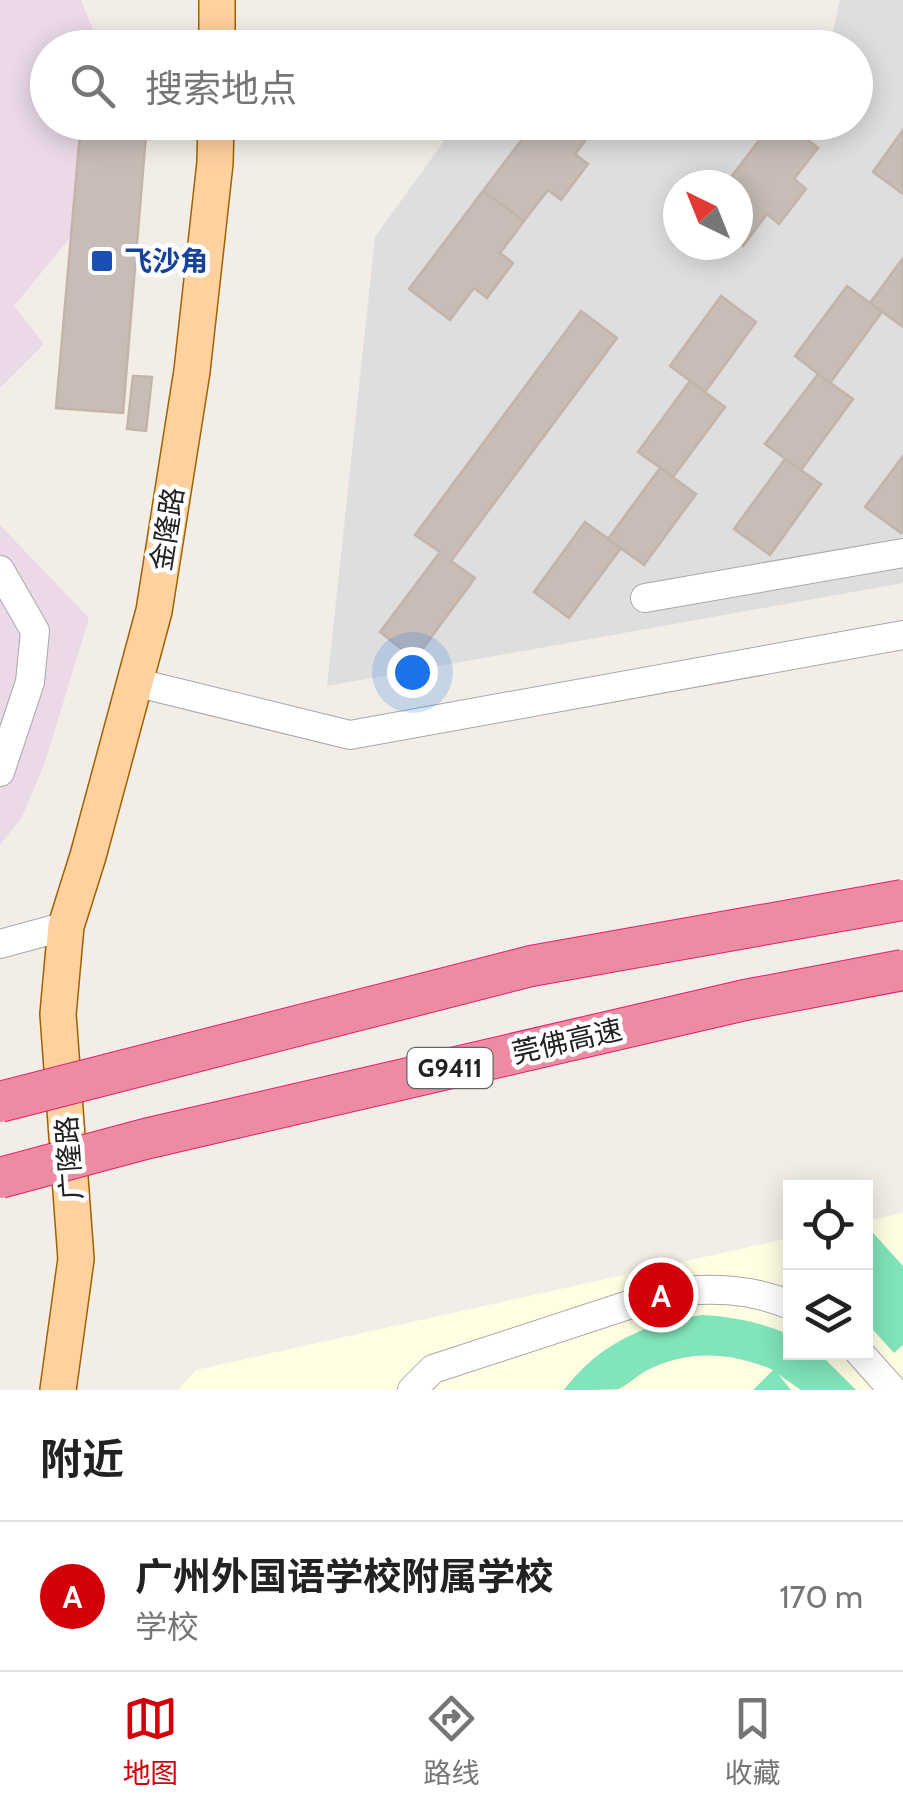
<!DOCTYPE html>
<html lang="zh">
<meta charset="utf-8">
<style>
body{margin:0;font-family:Cabin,"Noto Sans SC",sans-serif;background:#f2f2f2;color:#222}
.controls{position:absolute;right:30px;bottom:30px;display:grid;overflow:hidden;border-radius:0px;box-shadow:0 5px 25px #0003}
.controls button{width:90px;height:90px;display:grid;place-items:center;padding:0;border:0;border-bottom:2px solid #e0e0e0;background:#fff;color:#222;font:50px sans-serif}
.compass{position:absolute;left:663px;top:170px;width:90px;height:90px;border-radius:50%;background:#fff;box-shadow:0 5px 25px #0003;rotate:317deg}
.you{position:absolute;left:412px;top:672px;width:35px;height:35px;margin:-25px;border:8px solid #fff;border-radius:50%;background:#1a73e8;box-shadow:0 0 0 15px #1a73e833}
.badge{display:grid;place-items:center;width:65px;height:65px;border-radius:50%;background:#d20009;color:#fff;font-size:32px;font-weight:700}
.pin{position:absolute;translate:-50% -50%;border:5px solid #fff;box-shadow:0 2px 10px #0006}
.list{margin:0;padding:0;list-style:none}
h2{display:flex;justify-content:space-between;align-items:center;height:130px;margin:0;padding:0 40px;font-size:42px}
h2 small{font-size:32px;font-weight:400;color:#767676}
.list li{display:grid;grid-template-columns:65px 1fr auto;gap:30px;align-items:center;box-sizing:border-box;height:150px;padding:0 40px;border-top:2px solid #e0e0e0}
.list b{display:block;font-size:38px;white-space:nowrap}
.list p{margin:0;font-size:32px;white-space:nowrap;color:#767676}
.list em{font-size:32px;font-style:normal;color:#767676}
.icon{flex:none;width:55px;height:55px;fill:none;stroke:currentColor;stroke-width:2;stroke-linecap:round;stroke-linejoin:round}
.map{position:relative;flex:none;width:903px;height:1390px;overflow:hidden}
.search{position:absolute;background:#fff;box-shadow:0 5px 25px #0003;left:30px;right:30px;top:30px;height:110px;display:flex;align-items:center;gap:25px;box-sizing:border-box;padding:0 35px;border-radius:55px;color:#767676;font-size:38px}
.sheet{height:280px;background:#fff}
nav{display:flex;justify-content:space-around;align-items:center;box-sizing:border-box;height:140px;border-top:2px solid #e0e0e0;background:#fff;font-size:28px;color:#767676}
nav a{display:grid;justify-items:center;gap:5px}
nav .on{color:#d20009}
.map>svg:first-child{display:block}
.residential{fill:#dfdede;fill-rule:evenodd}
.industrial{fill:#ebd9e8}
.education{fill:#fffee3}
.pitch{fill:#81e4ba}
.building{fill:#c7bdb6;stroke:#c4b3a8;stroke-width:2.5}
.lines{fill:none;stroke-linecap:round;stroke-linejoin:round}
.minor-casing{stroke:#a8a8a8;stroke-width:30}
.major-casing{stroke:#9e6300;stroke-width:38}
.minor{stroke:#fff;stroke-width:28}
.major{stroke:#ffd19f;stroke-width:35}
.highway-bridge-casing{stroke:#e51f6b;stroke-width:42;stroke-linecap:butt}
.highway-bridge{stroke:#ec8ba1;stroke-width:40}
.transit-dot{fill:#1a4fb4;stroke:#fff;stroke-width:4}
.labels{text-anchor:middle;stroke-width:9;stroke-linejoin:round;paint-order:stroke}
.shield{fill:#fff;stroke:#646464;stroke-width:2.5}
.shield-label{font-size:25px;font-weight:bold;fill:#212121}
.transit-label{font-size:28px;font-weight:bold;fill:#164399;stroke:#fff;text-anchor:start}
.street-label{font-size:28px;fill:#212121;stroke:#fff}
</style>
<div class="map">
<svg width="903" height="1390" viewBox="0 0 903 1390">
<rect width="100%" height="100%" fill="#f2eee7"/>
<path class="residential" d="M840 0H903V583L327 686 375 237 457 123 856 122V48L830 47ZM678 185H738V245H678Z
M523 30 621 47H511Z"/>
<path class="industrial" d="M0 0H81L96 37 97 47 48 48V122L102 123 73 234 14 306 44 344 0 388Z
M0 525 89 618 45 762 22 817 0 845Z"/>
<path class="education" d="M903 1213V1390H178L196 1370 790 1238V1352H866V1221Z"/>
<path class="pitch" d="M866 1225 903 1266V1345L894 1353 866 1322Z
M702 1315C734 1317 761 1322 790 1335V1352L819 1353 856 1390H801L778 1374 791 1390H753L773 1370C734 1353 691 1349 652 1368 640 1373 630 1383 619 1389 608 1390 578 1390 564 1390 598 1344 646 1323 702 1315Z"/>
<path class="building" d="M81 122H147L123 413 56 408Z
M535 122 599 123 575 154 588 164 561 200 548 190 524 221 483 191Z
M773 122H785L818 148 794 179 806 189 779 224 767 214 743 246 738 242V185H725Z
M903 130V194L873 172Z
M483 191 524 221 500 253 513 263 487 298 474 288 450 320 409 289Z
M903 258V327L870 303Z
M847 286 882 312 830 383 795 356Z
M721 296 756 322 705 392 670 366Z
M581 311 617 338 451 561 475 578 415 659 380 632 440 552 415 535Z
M818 374 853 399 801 470 765 444Z
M133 376 152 377 146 431 127 429Z
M690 381 725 407 673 477 638 452Z
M903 456V530L901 533 865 507Z
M785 459 821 484 770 555 734 529Z
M660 468 696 494 644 565 608 539Z
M585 522 621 548 569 618 534 592Z"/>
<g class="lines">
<defs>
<path id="minor" d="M0 570 35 631 30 682 0 772
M645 598 903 553
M134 682 350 735 903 635
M0 944 66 926
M859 1352 893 1390
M412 1390 433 1369 665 1293C709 1287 749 1288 790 1305"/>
<path id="major" d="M217 48V0
M58 1390 76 1259 58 1014 66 926 88 856 154 611 192 371 215 163 216 122"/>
</defs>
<use href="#minor" class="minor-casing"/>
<use href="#major" class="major-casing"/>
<use href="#minor" class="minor"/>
<use href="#major" class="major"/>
<defs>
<path id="highway-bridge" d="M0 1102 531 966 903 900
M0 1178 145 1139 745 1000 903 970"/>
</defs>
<use href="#highway-bridge" class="highway-bridge-casing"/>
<use href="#highway-bridge" class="highway-bridge"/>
</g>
<rect class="transit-dot" x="90" y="249" width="24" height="24" rx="5"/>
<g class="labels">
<rect class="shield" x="407.5" y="1048" width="85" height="40" rx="8"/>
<g class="shield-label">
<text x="450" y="1077">G9411</text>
</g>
<g class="transit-label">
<text x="124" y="271">飞沙角</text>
</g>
<g class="street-label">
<text transform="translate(167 529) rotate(-81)" y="10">金隆路</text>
<text transform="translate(567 1041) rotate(-13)" y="10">莞佛高速</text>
<text transform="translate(69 1158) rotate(-94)" y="10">广隆路</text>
</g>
</g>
</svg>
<div class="controls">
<button><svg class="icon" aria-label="locate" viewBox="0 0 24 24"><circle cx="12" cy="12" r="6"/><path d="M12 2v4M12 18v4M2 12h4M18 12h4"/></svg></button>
<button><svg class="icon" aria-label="layers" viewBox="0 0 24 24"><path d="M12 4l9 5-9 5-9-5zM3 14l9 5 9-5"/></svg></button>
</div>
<svg class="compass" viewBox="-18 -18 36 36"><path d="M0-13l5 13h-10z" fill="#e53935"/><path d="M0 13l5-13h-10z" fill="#767676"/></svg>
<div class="you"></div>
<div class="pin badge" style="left:661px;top:1295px">A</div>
<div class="search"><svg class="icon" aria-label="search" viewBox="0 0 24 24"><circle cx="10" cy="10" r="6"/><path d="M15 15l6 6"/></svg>搜索地点</div>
</div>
<section class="sheet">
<h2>附近<small></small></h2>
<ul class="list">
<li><span class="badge">A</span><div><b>广州外国语学校附属学校</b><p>学校</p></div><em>170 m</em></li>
</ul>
</section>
<nav>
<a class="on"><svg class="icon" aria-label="map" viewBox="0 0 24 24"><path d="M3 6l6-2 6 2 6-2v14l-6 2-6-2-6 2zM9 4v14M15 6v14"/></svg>地图</a>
<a><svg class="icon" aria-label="directions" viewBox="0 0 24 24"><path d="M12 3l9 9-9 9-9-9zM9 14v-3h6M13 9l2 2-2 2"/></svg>路线</a>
<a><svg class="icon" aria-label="saved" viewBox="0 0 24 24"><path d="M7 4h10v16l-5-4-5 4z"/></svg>收藏</a>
</nav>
